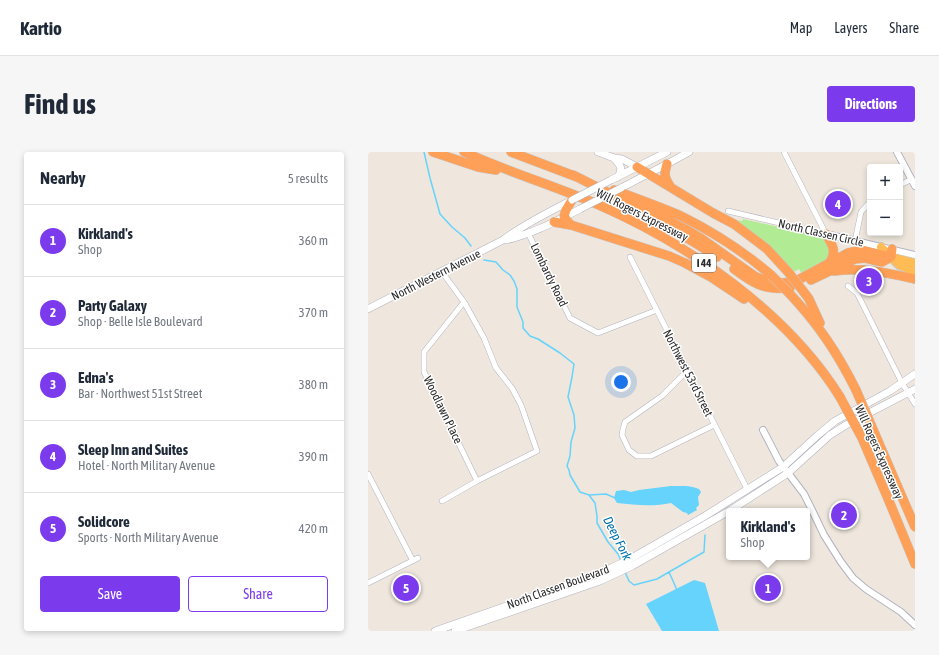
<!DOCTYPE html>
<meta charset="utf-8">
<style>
body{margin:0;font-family:"Asap Condensed",sans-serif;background:#f6f6f7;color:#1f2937}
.controls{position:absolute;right:12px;top:12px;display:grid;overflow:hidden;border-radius:4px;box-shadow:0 2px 6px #0003}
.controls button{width:36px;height:36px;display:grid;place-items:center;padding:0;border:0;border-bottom:1px solid #e0e1e3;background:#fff;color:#1f2937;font:20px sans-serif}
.you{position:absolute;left:253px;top:230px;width:14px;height:14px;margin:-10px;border:3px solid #fff;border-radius:50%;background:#1a73e8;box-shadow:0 0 0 6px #1a73e833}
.badge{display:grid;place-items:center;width:26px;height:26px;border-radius:50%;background:#7c3aed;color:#fff;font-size:13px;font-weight:700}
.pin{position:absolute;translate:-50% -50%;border:2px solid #fff;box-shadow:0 1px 4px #0006}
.popup{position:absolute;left:358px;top:356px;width:84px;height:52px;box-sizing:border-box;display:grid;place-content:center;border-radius:4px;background:#fff;filter:drop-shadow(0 1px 3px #0005);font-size:13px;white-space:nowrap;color:#747a83}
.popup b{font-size:15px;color:#1f2937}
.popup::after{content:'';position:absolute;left:50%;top:100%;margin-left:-8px;border:8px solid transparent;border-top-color:#fff}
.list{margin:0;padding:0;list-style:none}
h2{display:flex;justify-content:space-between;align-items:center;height:52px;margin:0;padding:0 16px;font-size:17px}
h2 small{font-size:13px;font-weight:400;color:#747a83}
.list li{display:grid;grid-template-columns:26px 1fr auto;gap:12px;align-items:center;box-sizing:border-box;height:72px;padding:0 16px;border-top:1px solid #e0e1e3}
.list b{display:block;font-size:15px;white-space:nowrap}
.list p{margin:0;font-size:13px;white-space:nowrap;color:#747a83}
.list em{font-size:13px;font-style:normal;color:#747a83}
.actions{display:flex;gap:8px;padding:12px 16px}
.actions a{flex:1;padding:9px 0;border:1px solid #7c3aed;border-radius:4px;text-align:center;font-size:14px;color:#7c3aed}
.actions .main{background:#7c3aed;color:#fff}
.map{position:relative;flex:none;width:547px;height:479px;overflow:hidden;border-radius:4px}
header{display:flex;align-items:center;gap:24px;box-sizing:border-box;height:56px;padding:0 20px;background:#fff;border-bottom:1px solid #e0e1e3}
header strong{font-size:19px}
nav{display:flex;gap:22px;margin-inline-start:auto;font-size:14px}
.intro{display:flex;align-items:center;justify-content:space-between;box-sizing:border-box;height:96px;padding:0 24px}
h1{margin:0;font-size:28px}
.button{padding:10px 18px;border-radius:4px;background:#7c3aed;color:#fff;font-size:14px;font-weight:700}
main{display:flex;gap:24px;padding:0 24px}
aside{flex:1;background:#fff;border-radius:4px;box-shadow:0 2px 6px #0003}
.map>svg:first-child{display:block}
.green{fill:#b1eb94}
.water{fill:#65d3fb}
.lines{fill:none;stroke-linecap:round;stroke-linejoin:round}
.stream{stroke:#65d3fb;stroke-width:1.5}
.minor-casing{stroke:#b1b3c1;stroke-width:6}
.tertiary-casing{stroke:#b1b3c1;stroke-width:8}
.secondary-casing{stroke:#b1b3c1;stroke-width:8}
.trunk-casing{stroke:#c8c8c8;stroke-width:10}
.motorway-casing{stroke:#c8c8c8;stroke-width:10}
.minor{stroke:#fff;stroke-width:5}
.tertiary{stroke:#fff;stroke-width:6}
.secondary{stroke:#fff;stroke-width:7}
.trunk{stroke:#ffbc55;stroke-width:8}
.motorway{stroke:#ffa058;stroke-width:9}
.secondary-bridge-casing{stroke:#b1b3c1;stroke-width:8;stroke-linecap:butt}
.motorway-bridge-casing{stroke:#c8c8c8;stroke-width:10;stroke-linecap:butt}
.secondary-bridge{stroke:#fff;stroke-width:7}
.motorway-bridge{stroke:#ffa058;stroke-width:9}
.labels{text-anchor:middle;stroke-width:3;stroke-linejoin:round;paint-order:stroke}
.shield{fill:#fff;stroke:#6b6b6b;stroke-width:1}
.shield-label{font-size:11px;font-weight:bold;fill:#2c2c2c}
.street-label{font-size:12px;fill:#2c2c2c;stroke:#fff}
.water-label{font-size:13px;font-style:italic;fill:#0071ac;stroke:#fff}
</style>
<header>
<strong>Kartio</strong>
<nav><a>Map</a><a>Layers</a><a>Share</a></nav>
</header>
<div class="intro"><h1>Find us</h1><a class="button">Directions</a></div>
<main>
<aside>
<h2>Nearby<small>5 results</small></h2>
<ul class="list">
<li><span class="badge">1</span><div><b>Kirkland's</b><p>Shop</p></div><em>360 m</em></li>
<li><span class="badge">2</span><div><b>Party Galaxy</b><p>Shop · Belle Isle Boulevard</p></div><em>370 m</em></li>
<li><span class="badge">3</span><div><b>Edna's</b><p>Bar · Northwest 51st Street</p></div><em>380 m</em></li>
<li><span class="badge">4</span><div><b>Sleep Inn and Suites</b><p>Hotel · North Military Avenue</p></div><em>390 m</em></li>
<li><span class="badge">5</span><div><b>Solidcore</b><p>Sports · North Military Avenue</p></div><em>420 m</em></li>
</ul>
<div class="actions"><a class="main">Save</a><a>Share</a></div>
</aside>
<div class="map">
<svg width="547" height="479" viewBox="0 0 547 479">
<rect width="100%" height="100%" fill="#efe7dd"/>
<path class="green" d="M361 67 374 69 375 67 452 84C461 88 462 98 462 107L434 122 431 117 424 121Z"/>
<path class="water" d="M303 334C313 334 322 333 331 337L333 340 330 345 331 353 328 356 329 358 320 363 319 361 315 360 303 351C285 355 267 353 249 351L246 346 248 339 256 338 263 340 271 338Z
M326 428 337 431 351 479H294L278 452Z"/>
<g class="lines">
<path class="stream" d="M56 0 62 26 72 62 84 75 97 86 103 94
M116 108 128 110 135 118 142 123 146 129 149 137V155L155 170V176L162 184 170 187 192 201 206 212 204 225 200 245 206 263 207 276 203 290 202 304 199 314 201 318 202 323 212 340 221 343 227 351 229 364V371L240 390 250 402 253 409
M221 343 238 342 247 346
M257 420 261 429 266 433 289 427 301 420 309 438
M301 420 336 400 337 383"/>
<defs>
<path id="minor" d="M416 0 458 82
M532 33 544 27
M360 59 458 82
M160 81 202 166 230 181 289 158
M487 89 493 60 502 50
M262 105 379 337
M480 134 489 141 534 231 547 252
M96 150 56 200V220L109 329
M319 219 294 244 257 270 255 277 254 283 261 298 269 304H283L346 273
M0 322 45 409
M74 349 109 329 169 299 153 253 144 236 128 216 116 186 96 150 74 120
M0 431 50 406"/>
<path id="tertiary" d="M529 0 547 34
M458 82 547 103
M395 278 411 309 436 342 444 358 456 383 473 410 485 426 498 437 533 460 547 473"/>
<path id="secondary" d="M230 0 246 6 254 7 269 15
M246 6C253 14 255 16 250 25
M243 28 299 0
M253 36 299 12 321 0
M138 88C164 82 188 69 212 57
M0 157 135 88C156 72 181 60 204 48
M67 479 212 428 243 416 262 407 337 364 415 315 450 283 467 269 522 239 547 222
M87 479 232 429 264 414 363 358 420 321 462 283 478 273 547 237"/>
<path id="trunk" d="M513 95 531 113 541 117 547 121
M523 105 547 111"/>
<path id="motorway" d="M65 0 110 15 128 18
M96 0C140 20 187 34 231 53 322 93 419 160 472 245
M143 0 209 25
M299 12C296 22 296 25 302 34
M269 15 345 61 366 72 399 97 421 121
M205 23 261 51 296 66 317 77 334 87 388 125 402 130 415 131 423 130 430 128 480 101 494 98 523 105
M246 38C269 47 293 55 315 65 347 81 376 100 403 123
M186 70 203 73 301 104 317 111 343 125 376 147
M276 71C285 73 294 75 303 78 319 85 334 95 349 105
M203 73 200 70 196 64 198 58 204 48
M458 82C464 93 469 98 462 110
M366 117C386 132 395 138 422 136
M466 119C494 115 520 121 547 127
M443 128 487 107 497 106 514 110 523 105 524 97
M435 139 441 147 452 171
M421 141C450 172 469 200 488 238
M521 349 547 412"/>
</defs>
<use href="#minor" class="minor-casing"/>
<use href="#tertiary" class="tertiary-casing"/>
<use href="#secondary" class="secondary-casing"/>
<use href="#trunk" class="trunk-casing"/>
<use href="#motorway" class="motorway-casing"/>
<use href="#minor" class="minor"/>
<use href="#tertiary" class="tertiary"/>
<use href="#secondary" class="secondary"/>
<use href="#trunk" class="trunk"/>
<use href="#motorway" class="motorway"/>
<defs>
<path id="secondary-bridge" d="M204 48 243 28
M212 57 253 36"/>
<path id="motorway-bridge" d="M421 121 435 139
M403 123 421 141
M488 238 547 375
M472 245 494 286 521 349"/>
</defs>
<use href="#secondary-bridge" class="secondary-bridge-casing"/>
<use href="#motorway-bridge" class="motorway-bridge-casing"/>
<use href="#secondary-bridge" class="secondary-bridge"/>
<use href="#motorway-bridge" class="motorway-bridge"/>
</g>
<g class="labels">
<rect class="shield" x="324" y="102" width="24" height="18" rx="3"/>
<g class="shield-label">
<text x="336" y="115">I 44</text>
</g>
<g class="street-label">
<text transform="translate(274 63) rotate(27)" y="4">Will Rogers Expressway</text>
<text transform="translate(453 81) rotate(13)" y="4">North Classen Circle</text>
<text transform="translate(68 123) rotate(-27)" y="4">North Western Avenue</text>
<text transform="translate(181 123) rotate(64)" y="4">Lombardy Road</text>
<text transform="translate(320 221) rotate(63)" y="4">Northwest 53rd Street</text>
<text transform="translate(75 258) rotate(64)" y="4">Woodlawn Place</text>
<text transform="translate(511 300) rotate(66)" y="4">Will Rogers Expressway</text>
<text transform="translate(190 435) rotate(-20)" y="4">North Classen Boulevard</text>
</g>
<g class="water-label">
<text transform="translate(250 386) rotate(63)" y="5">Deep Fork</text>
</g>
</g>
</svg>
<div class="controls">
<button>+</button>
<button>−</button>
</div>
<div class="you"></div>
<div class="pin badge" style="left:400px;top:436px">1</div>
<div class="popup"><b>Kirkland's</b>Shop</div>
<div class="pin badge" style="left:476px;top:363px">2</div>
<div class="pin badge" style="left:501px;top:129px">3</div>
<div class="pin badge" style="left:470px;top:52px">4</div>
<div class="pin badge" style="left:38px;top:436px">5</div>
</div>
</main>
